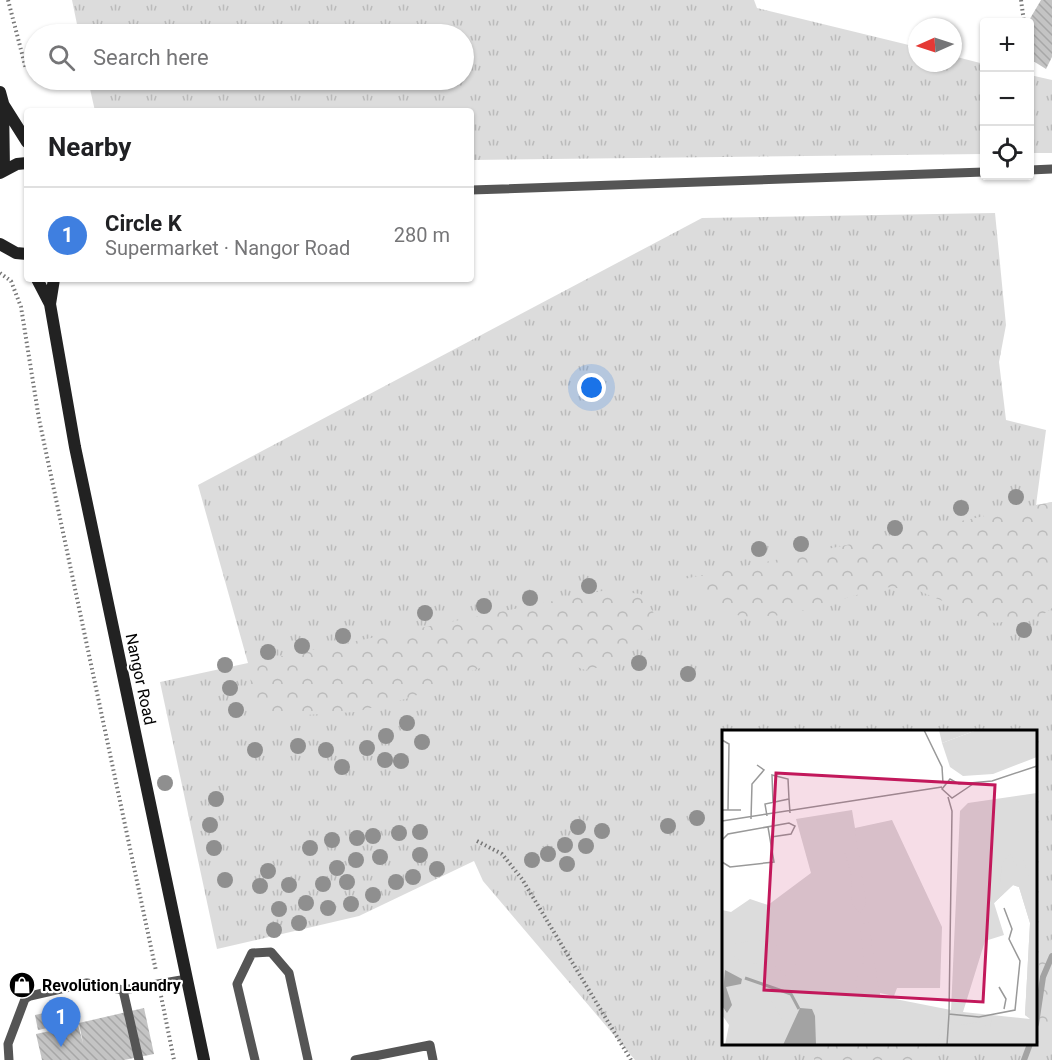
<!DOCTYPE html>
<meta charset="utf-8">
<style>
body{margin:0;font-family:Roboto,sans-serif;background:#f2f2f2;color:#202124}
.controls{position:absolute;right:18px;top:18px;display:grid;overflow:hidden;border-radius:6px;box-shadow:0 2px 4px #0004}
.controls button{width:54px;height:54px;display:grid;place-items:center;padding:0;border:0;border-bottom:2px solid #e0e0e0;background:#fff;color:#202124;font:30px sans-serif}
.compass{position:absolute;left:908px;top:18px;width:54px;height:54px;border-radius:50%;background:#fff;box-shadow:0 2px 4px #0004;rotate:267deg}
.you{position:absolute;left:592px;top:388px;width:21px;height:21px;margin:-15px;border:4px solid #fff;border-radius:50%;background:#1a73e8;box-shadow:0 0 0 9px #1a73e833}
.badge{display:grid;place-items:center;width:39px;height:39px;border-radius:50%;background:#db2777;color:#fff;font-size:20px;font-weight:700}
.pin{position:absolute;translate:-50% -50px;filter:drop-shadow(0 2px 3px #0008)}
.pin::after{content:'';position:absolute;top:32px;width:21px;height:18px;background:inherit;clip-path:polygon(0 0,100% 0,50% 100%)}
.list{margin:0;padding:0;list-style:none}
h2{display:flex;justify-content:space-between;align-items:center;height:78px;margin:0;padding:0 24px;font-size:26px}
h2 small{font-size:20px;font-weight:400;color:#757577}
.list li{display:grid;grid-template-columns:39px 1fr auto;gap:18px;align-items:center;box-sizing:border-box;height:96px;padding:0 24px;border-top:2px solid #e0e0e0}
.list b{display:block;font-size:22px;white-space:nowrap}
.list p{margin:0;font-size:20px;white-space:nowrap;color:#757577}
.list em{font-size:20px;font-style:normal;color:#757577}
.icon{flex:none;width:33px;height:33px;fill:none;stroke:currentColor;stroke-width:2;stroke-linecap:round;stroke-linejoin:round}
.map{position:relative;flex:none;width:1052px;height:1060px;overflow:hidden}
.search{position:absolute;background:#fff;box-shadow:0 2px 4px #0004;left:24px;top:24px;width:450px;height:66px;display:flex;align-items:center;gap:15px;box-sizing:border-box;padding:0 21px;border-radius:33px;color:#757577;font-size:22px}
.panel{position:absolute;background:#fff;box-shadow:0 2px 4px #0004;left:24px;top:108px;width:450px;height:174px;border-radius:6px}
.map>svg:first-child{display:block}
.grass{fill:url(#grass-tufts);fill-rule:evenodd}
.forest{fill:url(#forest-crowns)}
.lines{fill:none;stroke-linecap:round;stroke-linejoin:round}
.stream{stroke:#a3a3a3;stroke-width:6}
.building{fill:url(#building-back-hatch)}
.path{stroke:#777;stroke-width:4;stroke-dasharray:1.5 3;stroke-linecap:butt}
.service{stroke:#555;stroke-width:9}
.secondary{stroke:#222;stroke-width:12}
.tree{fill:#8f8f8f}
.labels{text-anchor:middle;stroke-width:4.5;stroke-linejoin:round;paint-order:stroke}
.street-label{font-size:16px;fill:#000;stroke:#fff}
.poi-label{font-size:16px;font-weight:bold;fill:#000;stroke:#fff;text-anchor:start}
.inset-river{fill:none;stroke:#a3a3a3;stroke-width:3}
.inset-road{fill:none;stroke:#999;stroke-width:1.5}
.view{fill:#c2185b;fill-opacity:0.15;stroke:#c2185b;stroke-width:3}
.inset-edge{fill:none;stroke:#000;stroke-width:3}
</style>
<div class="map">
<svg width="1052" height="1060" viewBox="0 0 1052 1060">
<defs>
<pattern id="grass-tufts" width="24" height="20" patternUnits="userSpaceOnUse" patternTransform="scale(1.5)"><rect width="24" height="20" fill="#dcdcdc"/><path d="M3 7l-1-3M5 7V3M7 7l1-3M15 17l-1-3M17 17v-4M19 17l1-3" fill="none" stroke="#bbb"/></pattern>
<pattern id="forest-crowns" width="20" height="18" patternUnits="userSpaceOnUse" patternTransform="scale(1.5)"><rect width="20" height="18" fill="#dcdcdc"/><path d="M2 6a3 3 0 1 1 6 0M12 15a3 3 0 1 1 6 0" fill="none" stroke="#bbb"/></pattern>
<pattern id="building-back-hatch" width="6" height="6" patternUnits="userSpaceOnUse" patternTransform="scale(1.5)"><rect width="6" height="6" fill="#c4c4c4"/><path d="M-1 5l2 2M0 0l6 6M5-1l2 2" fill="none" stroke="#a7a7a7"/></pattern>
</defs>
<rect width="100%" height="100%" fill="#fff"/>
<path class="grass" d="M72 0H754L757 8 917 47V63H953V56L984 64V154L471 160V111H95L88 80H464V34H79Z
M1030 75 1052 80V153H1030Z
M995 213 1006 325 999 362 1006 420 1046 430 1036 505 1052 502V1060H635L483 881 474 861 359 916 217 949 160 682 248 663 198 485 702 218ZM724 732H1036V1044H724Z"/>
<path class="forest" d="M1052 502V608L1038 618 994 623 917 590 885 587 786 615 750 617 723 613 703 599 684 579Z
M607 590 641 594 655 615 651 638 606 666 585 670 561 661 489 665 448 679 413 697 355 712 256 718 248 663Z
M1052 939V1039L1036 1030V991L1040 957Z
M816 1044H927L922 1060H814Z"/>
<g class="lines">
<path class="stream" d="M1036 1024 1043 977 1052 956
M1024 1060 1030 1044"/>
</g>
<path class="building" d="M1041 0H1052V57L1046 69 1030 59 1028 22Z
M73 1007 76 1022 38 1030 35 1015Z
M144 1008 154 1054 124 1060H42L36 1034 78 1025 83 1043 79 1023Z"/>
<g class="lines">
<path class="path" d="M8 0 26 69
M1021 0 1024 22
M0 273 11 281 21 307 39 419 156 971
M477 841 502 854 522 879 631 1060
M161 996 174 1060"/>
<path class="service" d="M1030 170 1052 169
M471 190 984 172
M9 1060 8 1044 25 999 30 996 87 983 123 990
M139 1060 123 990 187 979
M255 1060 237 984 252 953 271 952 289 973 308 1060
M355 1060 430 1045 433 1060"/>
<path class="secondary" d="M0 92 3 103 4 170
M3 104 27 142
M0 173 17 164 27 163
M0 244 16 253 27 254
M37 279 50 304 75 447 204 1060
M50 304 54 279"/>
</g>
<g class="tree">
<circle cx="1016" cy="497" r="8"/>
<circle cx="961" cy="508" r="8"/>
<circle cx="895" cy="528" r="8"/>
<circle cx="801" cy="544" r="8"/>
<circle cx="759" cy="549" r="8"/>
<circle cx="589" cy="586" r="8"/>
<circle cx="530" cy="598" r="8"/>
<circle cx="484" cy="606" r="8"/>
<circle cx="425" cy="613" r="8"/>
<circle cx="1024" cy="630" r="8"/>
<circle cx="343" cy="636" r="8"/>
<circle cx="302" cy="646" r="8"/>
<circle cx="268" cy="652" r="8"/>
<circle cx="639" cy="663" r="8"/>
<circle cx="225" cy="665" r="8"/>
<circle cx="688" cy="674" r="8"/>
<circle cx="230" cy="688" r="8"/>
<circle cx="236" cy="710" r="8"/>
<circle cx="407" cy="723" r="8"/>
<circle cx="386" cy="736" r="8"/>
<circle cx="422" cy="742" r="8"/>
<circle cx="298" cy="746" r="8"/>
<circle cx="367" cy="748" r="8"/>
<circle cx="255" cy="750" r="8"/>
<circle cx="326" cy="750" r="8"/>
<circle cx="385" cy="760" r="8"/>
<circle cx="401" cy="761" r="8"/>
<circle cx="342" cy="767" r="8"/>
<circle cx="165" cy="783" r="8"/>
<circle cx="216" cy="799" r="8"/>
<circle cx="697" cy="818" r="8"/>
<circle cx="210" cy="825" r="8"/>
<circle cx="668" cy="826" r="8"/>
<circle cx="578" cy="827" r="8"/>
<circle cx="602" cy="831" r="8"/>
<circle cx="420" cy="832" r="8"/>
<circle cx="399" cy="833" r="8"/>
<circle cx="373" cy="836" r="8"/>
<circle cx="357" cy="838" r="8"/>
<circle cx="332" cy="840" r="8"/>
<circle cx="565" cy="845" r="8"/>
<circle cx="586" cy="846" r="8"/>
<circle cx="214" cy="848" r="8"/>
<circle cx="310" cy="848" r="8"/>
<circle cx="548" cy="854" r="8"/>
<circle cx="420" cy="855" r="8"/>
<circle cx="380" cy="857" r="8"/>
<circle cx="356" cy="860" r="8"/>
<circle cx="532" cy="860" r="8"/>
<circle cx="567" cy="864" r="8"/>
<circle cx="337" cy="868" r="8"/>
<circle cx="437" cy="869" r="8"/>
<circle cx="268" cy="871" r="8"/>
<circle cx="413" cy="877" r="8"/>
<circle cx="225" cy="880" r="8"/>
<circle cx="347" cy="882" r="8"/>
<circle cx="396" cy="882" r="8"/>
<circle cx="323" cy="884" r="8"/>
<circle cx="289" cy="885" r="8"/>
<circle cx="260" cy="886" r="8"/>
<circle cx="373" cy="895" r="8"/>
<circle cx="306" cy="903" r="8"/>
<circle cx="351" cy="904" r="8"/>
<circle cx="328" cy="908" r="8"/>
<circle cx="279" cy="909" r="8"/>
<circle cx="299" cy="923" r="8"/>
<circle cx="274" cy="930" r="8"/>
</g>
<defs>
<symbol id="shop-disc" viewBox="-11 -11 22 22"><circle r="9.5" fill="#000" stroke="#fff"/><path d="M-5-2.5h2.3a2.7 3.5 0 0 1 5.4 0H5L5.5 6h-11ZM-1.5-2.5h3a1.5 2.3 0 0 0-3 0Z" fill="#fff"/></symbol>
</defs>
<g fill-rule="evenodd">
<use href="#shop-disc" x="7" y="970" width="30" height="30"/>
</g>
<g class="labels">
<g class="street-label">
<text transform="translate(141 679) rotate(78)" y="6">Nangor Road</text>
</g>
<g class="poi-label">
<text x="42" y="991">Revolution Laundry</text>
</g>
</g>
<g transform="translate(722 730)">
<rect width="315" height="315" fill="#fff"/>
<path d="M255 0H315V27L271 44 241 46 228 37 220 13ZM315 63V315H3L7 295 0 285V180L9 182 28 169 46 175 89 143 74 89 130 80 133 98 170 90 220 197 218 258H175L172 266 158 263V266L229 280 238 81 246 73ZM291 155 297 157 308 193 303 285 308 289 241 282 263 211 282 205 272 173Z" fill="#dcdcdc" fill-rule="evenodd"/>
<path d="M217 0H255L220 13ZM133 99 144 174 138 183 129 173 130 148 122 120V100ZM288 123 294 136 297 125 301 128 315 173V291L303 285 308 193 297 157 291 155 272 173 268 165 278 152 280 134ZM146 190 158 267 142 284 133 253 142 231 138 197ZM30 210 49 212 73 225 75 247 65 246 52 236 22 232 9 225 13 214ZM49 257 69 263 76 280 63 310V293L47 268ZM270 288 268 297 257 292 239 295 234 300V315H216L219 290Z" fill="#dcdcdc"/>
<path d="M3 240 20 249 19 254 4 257 10 275 5 283 0 276ZM78 278 90 279 93 286 94 315H61Z" fill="#a3a3a3"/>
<path class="inset-river" d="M23 248 69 264 77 279"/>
<path class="inset-road" d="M202 0 220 37 221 53M0 10 7 14 6 80M251 54 230 68 220 59 228 49 237 54 270 51 315 36M226 67 230 81 227 284 257 287 293 280 298 231 287 209 290 199 282 178M51 72 50 45 66 49 67 69M0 80H19M45 86 43 74 67 69 68 83M29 89 30 54 42 40 35 35M0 91 220 57M0 110 6 104 67 93 73 96 69 104 49 107M0 132 8 137 52 132 46 97M277 257 284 269 282 279M225 315 227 284"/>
<path class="view" d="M54 43 273 55 261 272 42 260Z"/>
<rect width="315" height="315" class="inset-edge"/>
</g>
</svg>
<div class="controls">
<button>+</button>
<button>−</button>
<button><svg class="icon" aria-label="locate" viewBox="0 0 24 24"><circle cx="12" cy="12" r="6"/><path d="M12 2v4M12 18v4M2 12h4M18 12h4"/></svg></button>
</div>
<svg class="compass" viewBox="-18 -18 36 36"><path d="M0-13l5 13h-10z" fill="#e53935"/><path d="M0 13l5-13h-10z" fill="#757577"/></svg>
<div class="you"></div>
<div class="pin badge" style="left:61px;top:1047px;background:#3f7fe0">1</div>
<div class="search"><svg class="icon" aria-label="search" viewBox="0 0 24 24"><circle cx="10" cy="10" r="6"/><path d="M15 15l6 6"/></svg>Search here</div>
<section class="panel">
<h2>Nearby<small></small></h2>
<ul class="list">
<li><span class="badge" style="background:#3f7fe0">1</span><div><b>Circle K</b><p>Supermarket · Nangor Road</p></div><em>280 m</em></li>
</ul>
</section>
</div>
